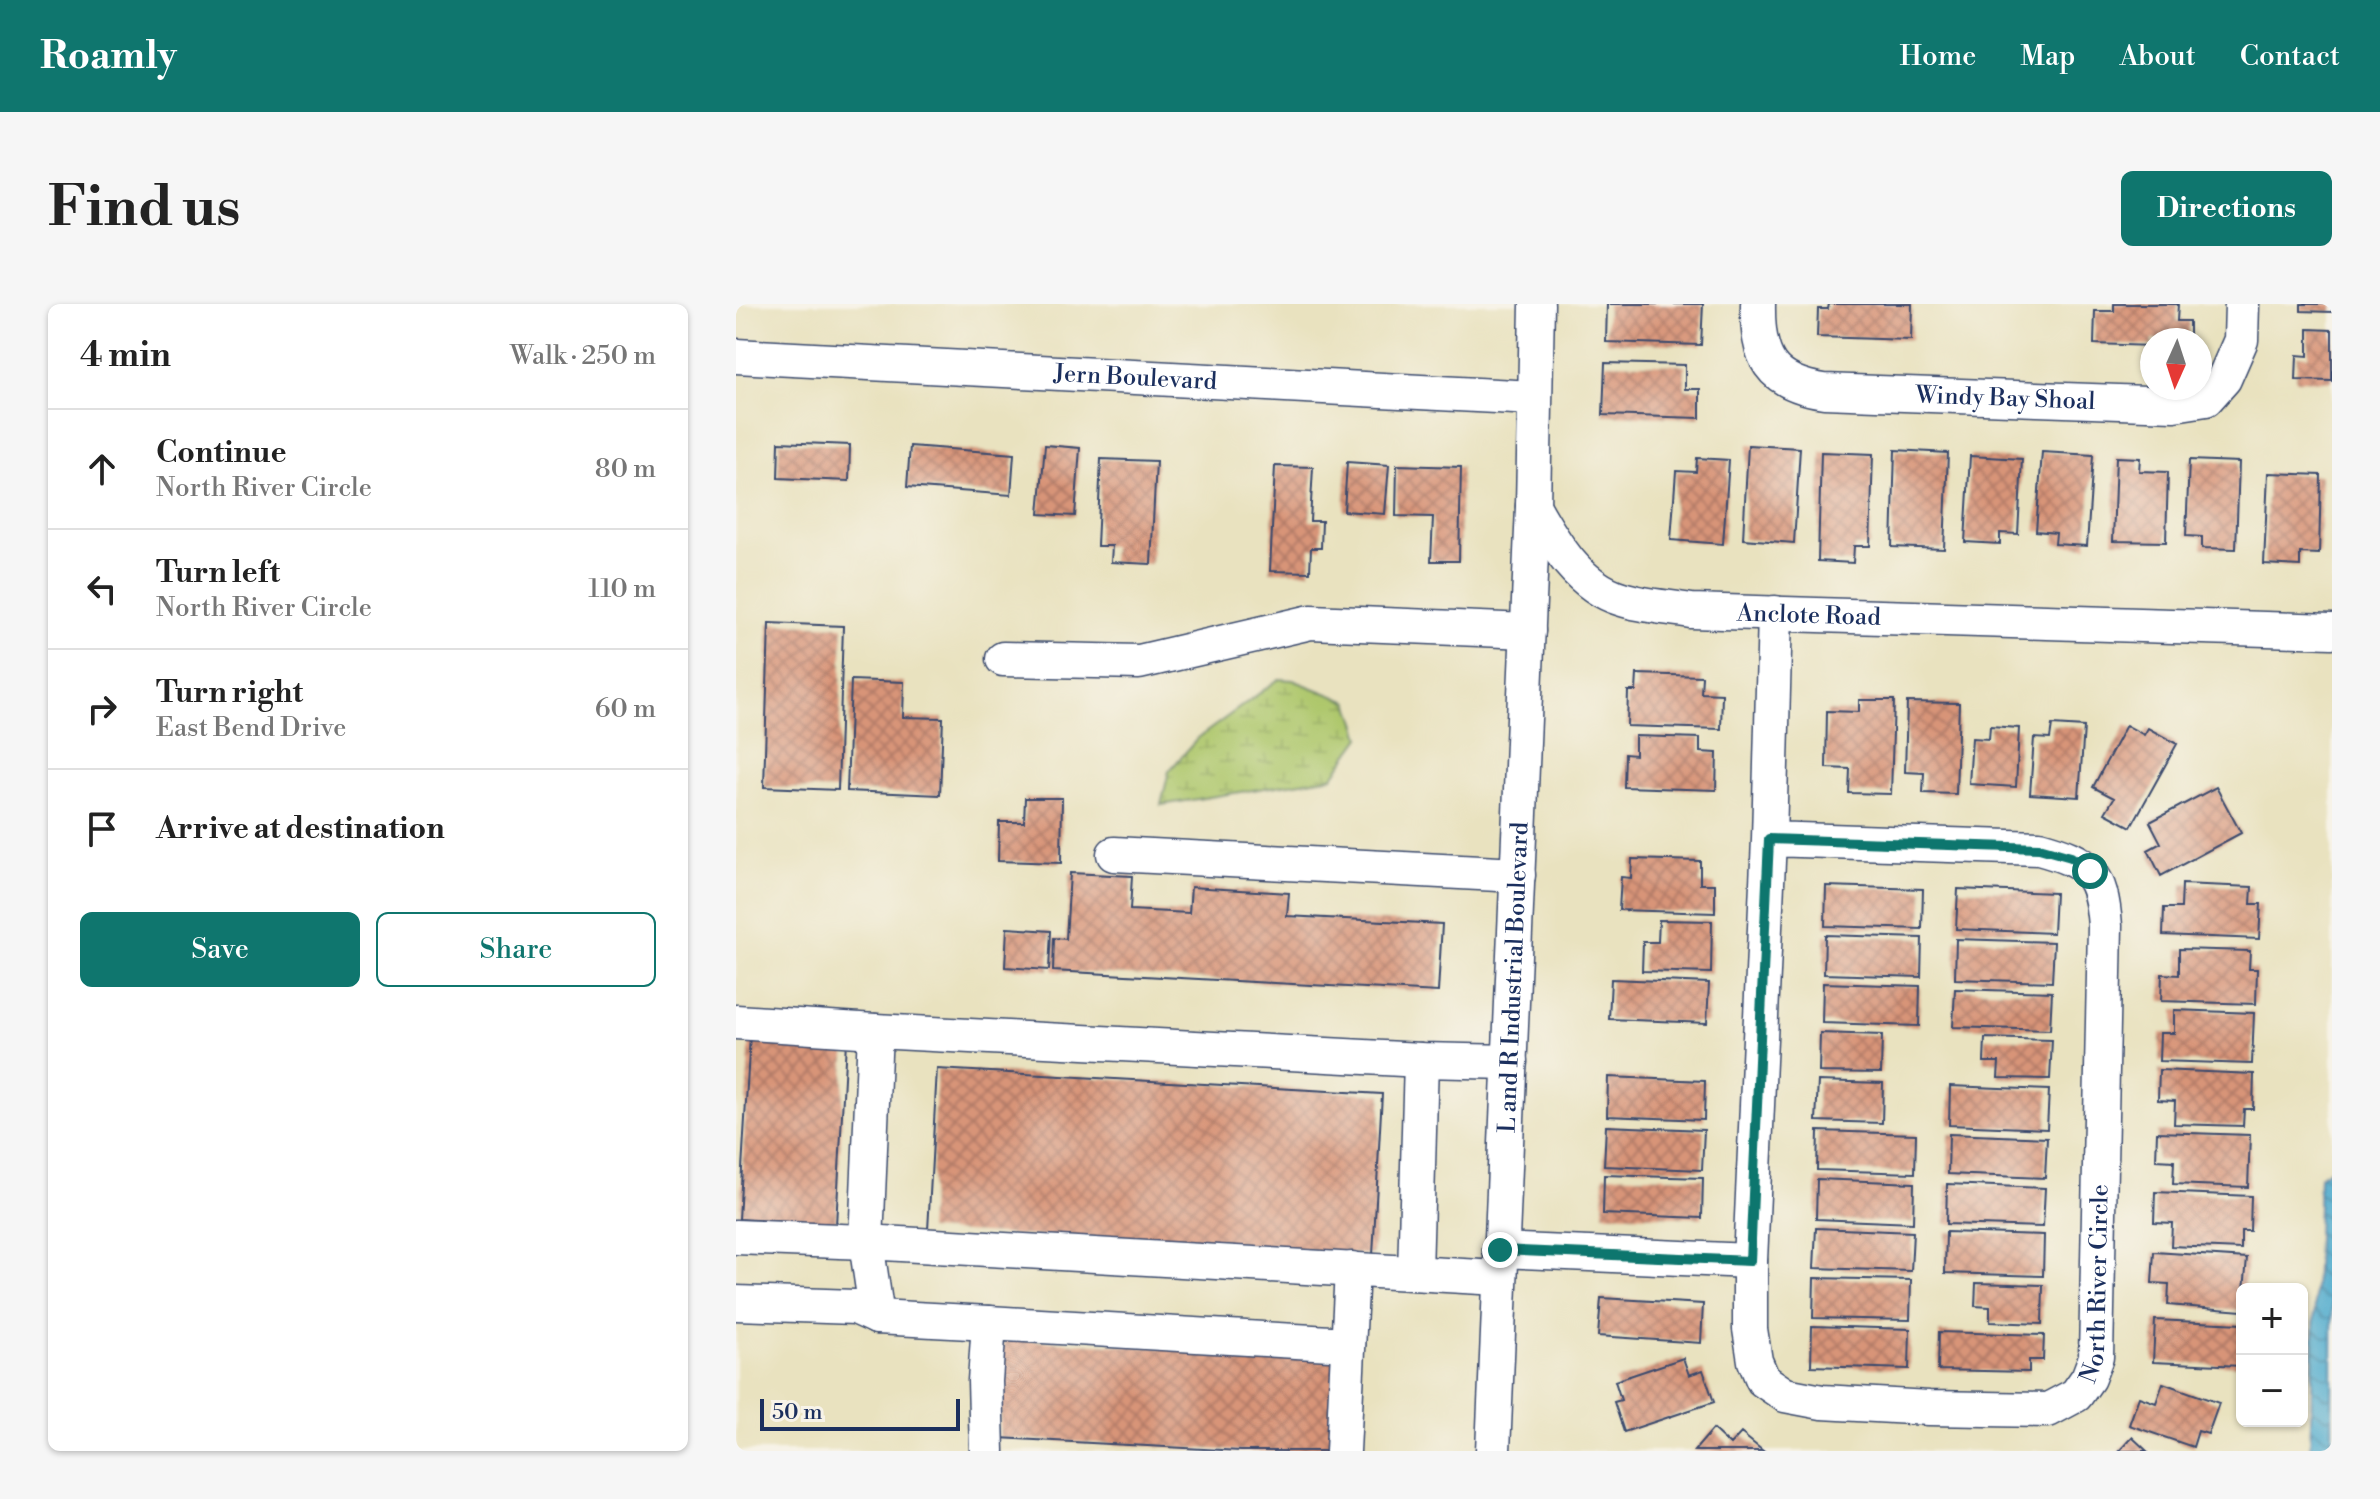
<!DOCTYPE html>
<meta charset="utf-8">
<style>
body{margin:0;font-family:"Libre Bodoni",serif;background:#f6f6f6;color:#222}
.controls{position:absolute;right:24px;bottom:24px;display:grid;overflow:hidden;border-radius:12px;box-shadow:0 2px 6px #0004}
.controls button{width:72px;height:72px;display:grid;place-items:center;padding:0;border:0;border-bottom:2px solid #e0e0e0;background:#fff;color:#222;font:40px sans-serif}
.compass{position:absolute;left:1404px;top:24px;width:72px;height:72px;border-radius:50%;background:#fff;box-shadow:0 2px 6px #0004;rotate:183deg}
.scale{position:absolute;left:24px;bottom:20px;width:200px;box-sizing:border-box;padding-left:8px;border:4px solid #1b2f5e;border-top:0;font-size:22px;line-height:28px;white-space:nowrap;color:#1b2f5e;-webkit-text-stroke:6px #f7f3e8;paint-order:stroke}
.stop{position:absolute;width:24px;height:24px;margin:-18px;border:6px solid #0f766e;border-radius:50%;background:#fff}
.stop.end{background:#0f766e;border-color:#fff;box-shadow:0 2px 8px #0008}
.list{margin:0;padding:0;list-style:none}
h2{display:flex;justify-content:space-between;align-items:center;height:104px;margin:0;padding:0 32px;font-size:34px}
h2 small{font-size:26px;font-weight:400;color:#767676}
.list li{display:grid;grid-template-columns:52px 1fr auto;gap:24px;align-items:center;box-sizing:border-box;height:120px;padding:0 32px;border-top:2px solid #e0e0e0}
.list b{display:block;font-size:30px;white-space:nowrap}
.list p{margin:0;font-size:26px;white-space:nowrap;color:#767676}
.list em{font-size:26px;font-style:normal;color:#767676}
.actions{display:flex;gap:16px;padding:24px 32px}
.actions a{flex:1;padding:18px 0;border:2px solid #0f766e;border-radius:12px;text-align:center;font-size:28px;color:#0f766e}
.actions .main{background:#0f766e;color:#fff}
.icon{flex:none;width:44px;height:44px;fill:none;stroke:currentColor;stroke-width:2;stroke-linecap:round;stroke-linejoin:round}
.map{position:relative;flex:none;width:1596px;height:1147px;overflow:hidden;border-radius:12px}
header{display:flex;align-items:center;gap:48px;box-sizing:border-box;height:112px;padding:0 40px;background:#0f766e;color:#fff}
header strong{font-size:38px}
nav{display:flex;gap:44px;margin-inline-start:auto;font-size:28px}
.intro{display:flex;align-items:center;justify-content:space-between;box-sizing:border-box;height:192px;padding:0 48px}
h1{margin:0;font-size:56px}
.button{padding:20px 36px;border-radius:12px;background:#0f766e;color:#fff;font-size:28px;font-weight:700}
main{display:flex;gap:48px;padding:0 48px}
aside{flex:1;background:#fff;border-radius:12px;box-shadow:0 2px 6px #0004}
.map>svg:first-child{display:block}
.wetland{fill:url(#wetland-marsh);stroke:#647b65;stroke-width:2}
.water{fill:url(#water-waves);stroke:#366d96;stroke-width:2}
.building{fill:url(#building-cross-hatch)}
.lines{fill:none;stroke-linecap:round;stroke-linejoin:round}
.minor-casing{stroke:#3a4a6d;stroke-width:37}
.minor{stroke:#fff;stroke-width:34}
.route{stroke:#0f766e;stroke-width:10}
.labels{text-anchor:middle;stroke-width:6;stroke-linejoin:round;paint-order:stroke}
.street-label{font-size:24px;fill:#1b2f5e;stroke:#f7f3e8}
</style>
<header>
<strong>Roamly</strong>
<nav><a>Home</a><a>Map</a><a>About</a><a>Contact</a></nav>
</header>
<div class="intro"><h1>Find us</h1><a class="button">Directions</a></div>
<main>
<aside>
<h2>4 min<small>Walk · 250 m</small></h2>
<ul class="list">
<li><svg class="icon" aria-label="ahead" viewBox="0 0 24 24"><path d="M12 20V5M6 11l6-6 6 6"/></svg><div><b>Continue</b><p>North River Circle</p></div><em>80 m</em></li>
<li><svg class="icon" aria-label="left" viewBox="0 0 24 24"><path d="M17 20v-9H6M10 6l-5 5 5 5"/></svg><div><b>Turn left</b><p>North River Circle</p></div><em>110 m</em></li>
<li><svg class="icon" aria-label="right" viewBox="0 0 24 24"><path d="M7 20v-9h11M14 6l5 5-5 5"/></svg><div><b>Turn right</b><p>East Bend Drive</p></div><em>60 m</em></li>
<li><svg class="icon" aria-label="arrive" viewBox="0 0 24 24"><path d="M6 21V4h12l-3 4 3 4H6"/></svg><div><b>Arrive at destination</b></div></li>
</ul>
<div class="actions"><a class="main">Save</a><a>Share</a></div>
</aside>
<div class="map">
<svg width="1596" height="1147" viewBox="0 0 1596 1147">
<defs>
<pattern id="wetland-marsh" width="20" height="14" patternUnits="userSpaceOnUse" patternTransform="scale(2)"><rect width="20" height="14" fill="#aec76c"/><path d="M1 5h8M5 5V1M11 12h8M15 12V8" fill="none" stroke="#95ab60"/></pattern>
<pattern id="water-waves" width="16" height="10" patternUnits="userSpaceOnUse" patternTransform="scale(2)"><rect width="16" height="10" fill="#50abcd"/><path d="M0 5q4-4 8 0t8 0" fill="none" stroke="#428caa"/></pattern>
<pattern id="building-cross-hatch" width="8" height="8" patternUnits="userSpaceOnUse" patternTransform="scale(2)"><rect width="8" height="8" fill="#d89478"/><path d="M0 0l8 8M0 8l8-8" fill="none" stroke="#ae7966"/></pattern>
</defs>
<rect width="100%" height="100%" fill="#f7f3e8"/>
<filter id="ink" filterUnits="userSpaceOnUse"><feTurbulence type="fractalNoise" baseFrequency=".0125" numOctaves="2"/><feDisplacementMap in="SourceGraphic" scale="16" xChannelSelector="R" yChannelSelector="G"/><feConvolveMatrix kernelMatrix="1 2 1 2 8 2 1 2 1" color-interpolation-filters="sRGB"/></filter>
<filter id="wash" filterUnits="userSpaceOnUse"><feTurbulence type="fractalNoise" baseFrequency=".006" numOctaves="4" result="noise"/><feDisplacementMap in="SourceGraphic" scale="32" xChannelSelector="R" yChannelSelector="G"/><feGaussianBlur stdDeviation="1.8" result="paint"/><feColorMatrix in="noise" values="0 0 0 0 0 0 0 0 0 0 0 0 0 0 0 0 0 1.4 0 .05"/><feComposite in="paint" operator="in"/></filter>
<g filter="url(#wash)">
<rect width="100%" height="100%" fill="#e9e2bf"/>
<path class="wetland" d="M543 375 557 376 613 398 625 433 596 473 425 501 433 467 462 434Z"/>
<path class="water" d="M1596 863V1147H1574L1583 872Z"/>
<g id="blocks">
<path class="building" d="M871 0H967L965 41 870 38Z
M1093 0H1176L1175 36 1081 33 1082 5H1092Z
M1378 0H1442L1441 17H1453V36H1416V42L1358 40 1359 7H1378Z
M1565 0H1596V8L1565 7Z
M1572 25 1596 26V77L1560 76 1561 51 1572 52Z
M869 59 949 61V85H964V114L867 111Z
M43 138 114 141 113 177 42 174Z
M309 141 344 144 339 212 303 210Z
M1012 141 1064 144 1058 239 1007 235Z
M174 142 278 150 275 191 171 183Z
M1159 146 1212 149 1208 245 1156 243Z
M1085 148 1137 150 1134 242H1118L1117 259 1082 257Z
M1306 148 1357 151 1351 242 1319 240 1320 229 1300 227Z
M1234 152 1286 155 1282 230 1264 229V240L1229 238Z
M1380 153 1404 154 1403 167 1432 168 1430 238 1377 237Z
M961 154 993 156 987 240 935 236 940 167 960 168Z
M365 155 420 157 415 260 375 258 376 242H361Z
M1453 156 1503 158 1500 245 1466 244V233L1450 232Z
M611 158 653 161 649 210 608 207Z
M661 161 725 163 723 257H695L697 213 660 212Z
M539 162 577 163 574 217H586L585 244H575L574 268 534 267Z
M1532 169 1585 171 1583 250 1564 249V262L1528 260Z
M33 319 107 322 102 486 28 483Z
M901 370 966 372 965 389 986 390 985 425 891 422 892 387H900Z
M115 376 168 378 167 413 207 414 204 491 111 487Z
M1123 396H1158L1155 490 1113 489 1114 465 1090 464 1091 407 1123 408Z
M1171 398 1223 399 1220 490 1187 489 1188 469 1169 468Z
M1316 421 1348 423 1343 493 1294 490 1298 434 1314 435Z
M1390 421 1408 431 1412 424 1441 440 1395 523 1369 509 1378 494 1357 483Z
M1254 422 1283 424 1280 483 1233 480 1236 434 1253 435Z
M899 432 964 434V448L981 449 980 486 888 483 889 450 899 451Z
M1480 483 1505 529 1425 572 1412 546 1425 539 1414 518Z
M289 494H326L325 559 262 557 263 518H288Z
M896 555 964 557V580H979V609L883 606 885 573 895 574Z
M334 569 396 572 394 606 453 609 455 583 553 589 551 612 706 620 702 688 317 667 318 634 330 635Z
M1446 580 1516 583 1515 600H1525L1523 635 1427 631 1428 604H1445Z
M1090 582 1187 585 1186 625 1089 622Z
M1222 585 1319 589 1317 629 1220 625Z
M923 616 976 617 975 669 906 667 907 638H922Z
M271 624 315 627 313 666 269 663Z
M1089 631 1186 634 1185 673 1088 670Z
M1220 635 1318 638 1316 678 1219 675Z
M1443 645 1514 647 1513 665H1521L1520 700 1425 697 1426 670 1443 671Z
M875 675 973 679 971 719 873 715Z
M1087 679 1184 682 1183 722 1086 719Z
M1219 685 1316 688 1314 726 1217 723Z
M1438 706 1518 709 1516 760 1423 757 1424 729H1438Z
M1084 729 1146 731 1145 769 1083 768Z
M14 731 110 737 100 921 3 915Z
M1249 734 1316 736 1314 775 1262 774 1263 758H1248Z
M201 765 646 790 637 951 192 926Z
M1423 766 1518 770 1517 805H1508L1507 822 1438 820 1439 797 1422 796Z
M872 773 969 777 968 816 871 812Z
M1082 777 1147 779 1146 819 1080 817Z
M1214 782 1313 786 1311 825 1213 821Z
M870 822 968 826 966 866 868 862Z
M1082 827 1180 830 1179 869 1081 866Z
M1421 828 1514 831 1512 883 1437 880 1438 857 1420 856Z
M1213 830 1311 834 1309 874 1212 870Z
M868 871 967 874 966 914 867 910Z
M1081 875 1178 879 1177 919 1080 915Z
M1211 880 1309 884 1307 923 1210 920Z
M1419 888 1515 892 1514 927H1505V945L1435 942 1436 919 1418 918Z
M1080 924 1177 928 1175 967 1078 964Z
M1210 928 1308 931 1307 972 1209 969Z
M1418 948 1511 954 1506 1007 1432 1001 1433 980 1416 979Z
M1078 974 1175 976 1174 1016 1077 1014Z
M1240 979 1307 981 1306 1020 1254 1018V1003L1239 1002Z
M865 994 967 1000 965 1039 862 1032Z
M1419 1016 1506 1020V1062L1417 1058Z
M1076 1022 1174 1025 1173 1065 1075 1062Z
M1203 1028 1308 1031 1307 1056H1293V1068L1202 1066Z
M268 1035 600 1053 595 1147H505L263 1134Z
M947 1054 953 1071 967 1066 978 1098 888 1128 878 1098 885 1096 879 1077Z
M1427 1079 1483 1099 1472 1130 1462 1127 1457 1143 1393 1121 1403 1093 1420 1099Z
M977 1125 994 1141 1005 1129 1027 1147H958Z
M1396 1133 1411 1147H1383Z"/>
</g>
</g>
<g filter="url(#ink)">
<use href="#blocks" fill-opacity="0" stroke="#3a4a6d" stroke-width="2"/>
<g class="lines">
<defs>
<g id="minor">
<path id="s1" d="M1022 0C1021 53 1033 79 1088 87L1438 100 1470 95 1488 75 1505 36 1506 0"/>
<path id="s2" d="M0 52 798 94"/>
<path id="s3" d="M797 202C818 239 842 282 886 295 908 302 932 303 955 307L1596 327"/>
<path d="M267 355 403 358 575 318 792 327"/>
<path id="s4" d="M1033 535 1014 957V1025L1019 1057 1027 1076 1049 1091 1086 1098 1193 1104 1312 1106 1340 1091 1352 1074 1360 1053 1369 622C1365 569 1354 558 1303 544L1033 535 1039 309"/>
<path d="M378 550 782 571"/>
<path d="M0 718 139 727"/>
<path d="M0 933 130 938 141 1013 253 1019"/>
<path d="M764 946 1014 957"/>
<path d="M679 969 685 756"/>
<path d="M763 974 130 938 139 727 685 756 774 758"/>
<path d="M0 999 119 1003 141 1013"/>
<path d="M251 1147 249 1077 253 1019 612 1040"/>
<path d="M607 1147 616 965"/>
<path id="s5" d="M757 1147 797 202 801 0"/>
</g>
</defs>
<use href="#minor" class="minor-casing"/>
<use href="#minor" class="minor"/>
</g>
</g>
<g class="lines" filter="url(#ink)">
<path class="route" d="M764 946 1014 957 1033 535 1303 544 1335 553 1354 567"/>
</g>
<g class="labels">
<g class="street-label">
<text dy="8" stroke="none"><textPath href="#s2" startOffset="400">Jern Boulevard</textPath></text>
<text dy="8" stroke="none"><textPath href="#s1" startOffset="306">Windy Bay Shoal</textPath></text>
<text dy="8" stroke="none"><textPath href="#s3" startOffset="320">Anclote Road</textPath></text>
<text dy="8" stroke="none"><textPath href="#s5" startOffset="474">L and R Industrial Boulevard</textPath></text>
<text dy="8" stroke="none"><textPath href="#s4" startOffset="982">North River Circle</textPath></text>
</g>
</g>
</svg>
<div class="controls">
<button>+</button>
<button>−</button>
</div>
<svg class="compass" viewBox="-18 -18 36 36"><path d="M0-13l5 13h-10z" fill="#e53935"/><path d="M0 13l5-13h-10z" fill="#767676"/></svg>
<div class="scale">50 m</div>
<div class="stop" style="left:1354px;top:567px"></div>
<div class="stop end" style="left:764px;top:946px"></div>
</div>
</main>
